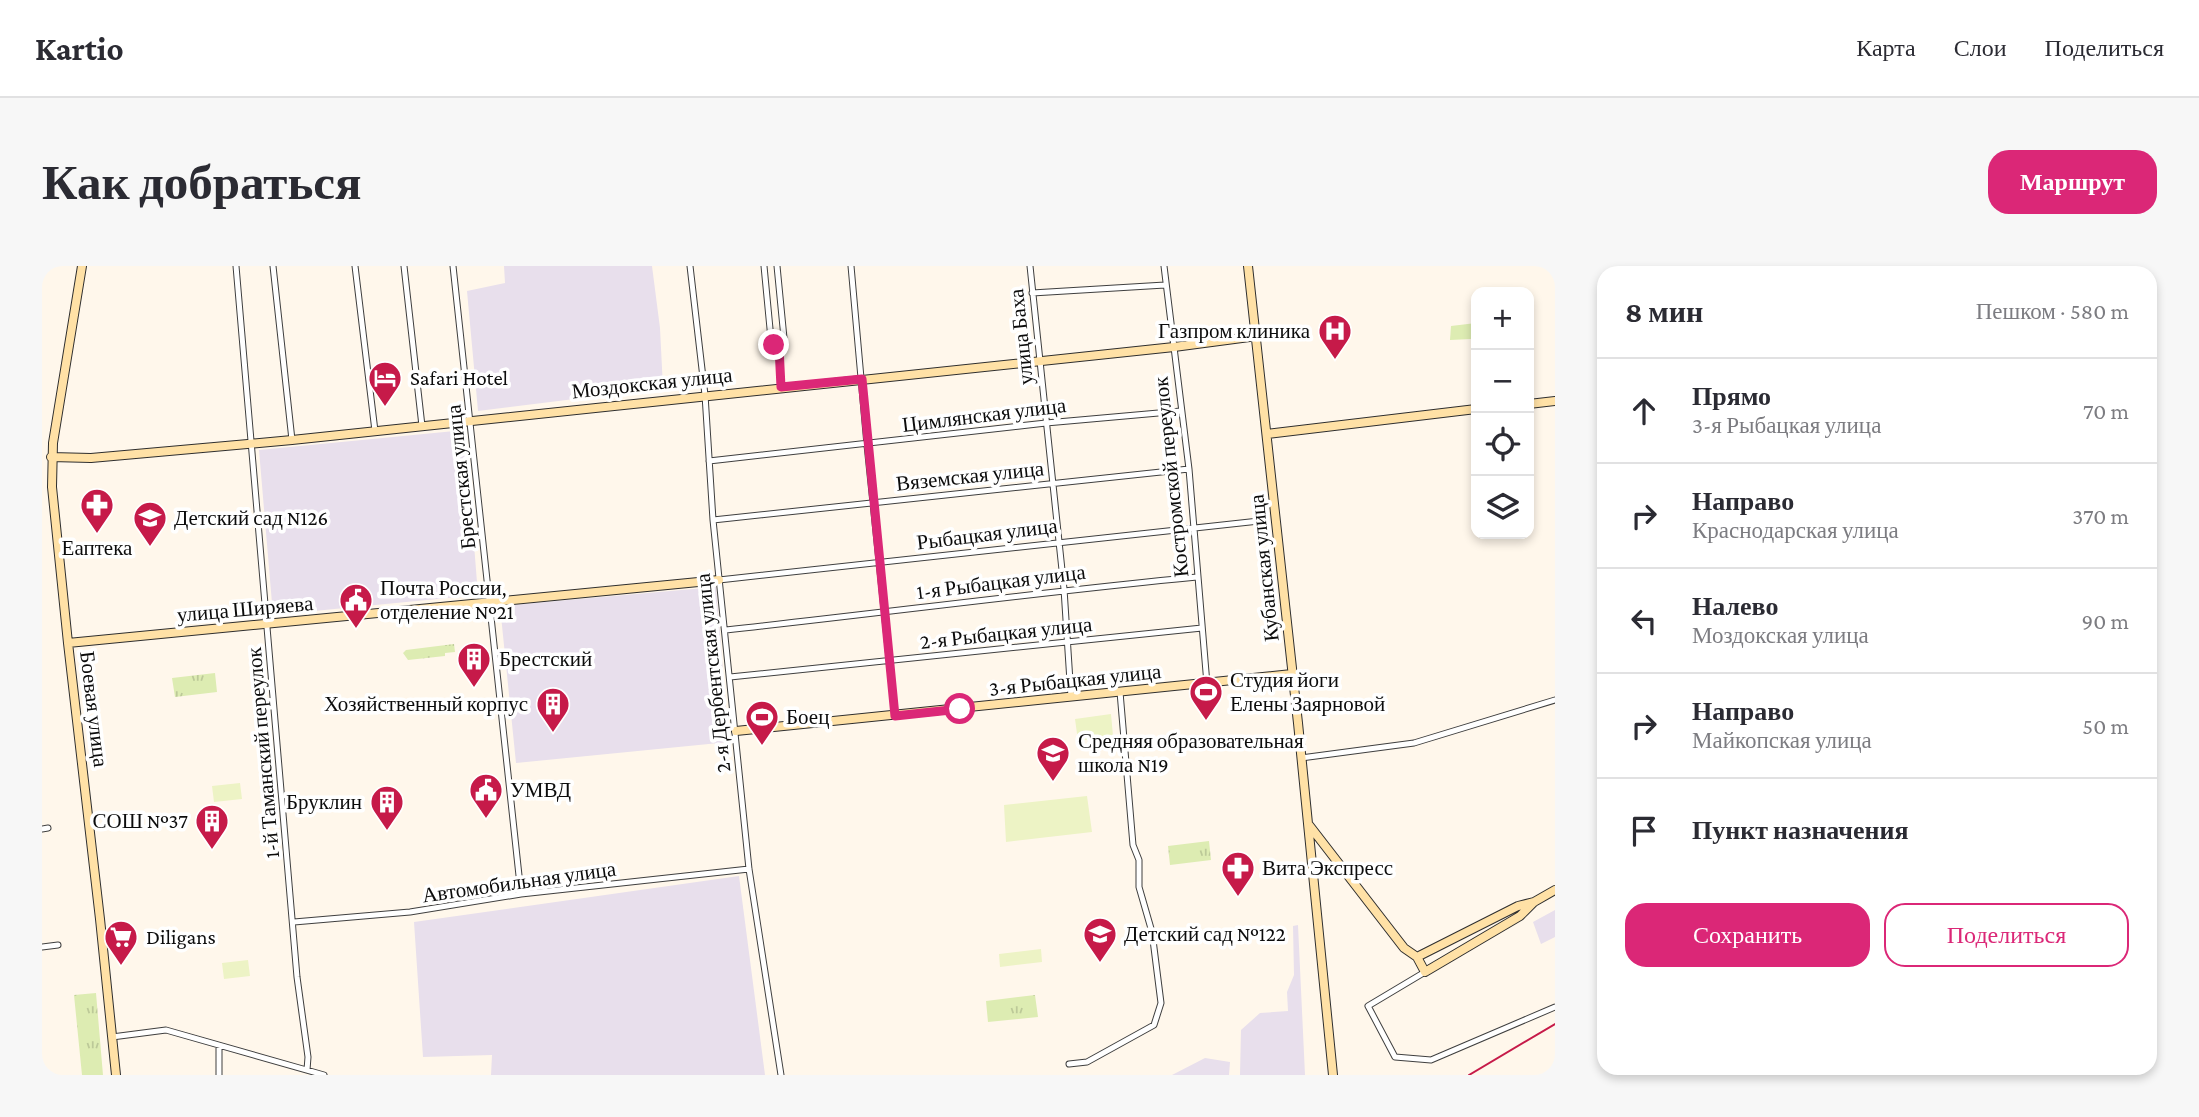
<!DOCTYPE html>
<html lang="ru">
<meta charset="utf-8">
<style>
body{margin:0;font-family:"Crimson Pro",serif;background:#f7f7f7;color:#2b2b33}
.controls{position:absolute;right:21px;top:21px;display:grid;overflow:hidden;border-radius:14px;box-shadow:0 4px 10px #0003}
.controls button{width:63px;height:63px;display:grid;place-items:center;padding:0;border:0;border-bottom:2px solid #e1e1e2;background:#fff;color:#2b2b33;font:35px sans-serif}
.stop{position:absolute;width:21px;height:21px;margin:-16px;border:5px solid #db2777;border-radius:50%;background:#fff}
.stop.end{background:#db2777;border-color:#fff;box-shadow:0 2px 7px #0008}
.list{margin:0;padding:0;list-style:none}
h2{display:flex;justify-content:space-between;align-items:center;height:91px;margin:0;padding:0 28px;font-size:30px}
h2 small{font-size:23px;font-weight:400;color:#7c7c81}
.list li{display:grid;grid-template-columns:46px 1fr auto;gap:21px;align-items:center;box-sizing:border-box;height:105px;padding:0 28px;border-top:2px solid #e1e1e2}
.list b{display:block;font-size:26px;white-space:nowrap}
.list p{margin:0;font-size:23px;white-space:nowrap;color:#7c7c81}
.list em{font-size:23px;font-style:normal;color:#7c7c81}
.actions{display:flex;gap:14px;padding:21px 28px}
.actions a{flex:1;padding:16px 0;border:2px solid #db2777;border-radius:21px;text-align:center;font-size:24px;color:#db2777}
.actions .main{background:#db2777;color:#fff}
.icon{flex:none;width:38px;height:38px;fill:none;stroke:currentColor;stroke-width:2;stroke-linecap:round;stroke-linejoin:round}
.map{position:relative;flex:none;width:1513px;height:809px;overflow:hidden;border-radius:21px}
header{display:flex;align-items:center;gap:42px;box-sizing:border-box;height:98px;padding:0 35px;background:#fff;border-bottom:2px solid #e1e1e2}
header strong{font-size:33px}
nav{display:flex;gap:38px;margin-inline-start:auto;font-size:24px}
.intro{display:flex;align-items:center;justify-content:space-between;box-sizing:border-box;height:168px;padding:0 42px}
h1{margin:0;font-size:49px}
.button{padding:18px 32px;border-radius:21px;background:#db2777;color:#fff;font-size:24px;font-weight:700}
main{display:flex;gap:42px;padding:0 42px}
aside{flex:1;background:#fff;border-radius:21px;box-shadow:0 4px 10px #0003}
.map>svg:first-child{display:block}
.industrial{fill:#e8dfec}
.grass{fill:#ddecb2}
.park{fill:url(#park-tufts)}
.pitch{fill:#edf3c5}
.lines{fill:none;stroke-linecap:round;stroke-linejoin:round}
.street-casing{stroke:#3f3f3f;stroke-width:7}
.secondary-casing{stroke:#2e2e2e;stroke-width:10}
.street{stroke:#fff;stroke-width:5}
.secondary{stroke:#ffe1a6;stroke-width:8}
.rail{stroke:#c61a49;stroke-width:2}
.route{stroke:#db2777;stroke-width:9}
.labels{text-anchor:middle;stroke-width:7;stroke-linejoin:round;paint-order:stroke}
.poi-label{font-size:21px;fill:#0c0c0c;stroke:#fff;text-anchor:start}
.street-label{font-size:21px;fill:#0c0c0c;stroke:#fff}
</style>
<header>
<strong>Kartio</strong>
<nav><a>Карта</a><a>Слои</a><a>Поделиться</a></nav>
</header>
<div class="intro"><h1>Как добраться</h1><a class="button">Маршрут</a></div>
<main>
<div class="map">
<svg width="1513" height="809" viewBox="0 0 1513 809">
<defs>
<pattern id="park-tufts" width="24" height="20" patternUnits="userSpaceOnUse" patternTransform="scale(1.75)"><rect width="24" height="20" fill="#ddecb2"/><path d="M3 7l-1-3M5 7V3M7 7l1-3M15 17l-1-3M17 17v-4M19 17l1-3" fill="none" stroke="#bcc998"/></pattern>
</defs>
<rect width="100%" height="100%" fill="#fff7eb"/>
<path class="industrial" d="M462 0H610L618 62 621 122 436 145 425 25 463 17Z
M423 164 436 329 231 349 217 184Z
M674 321 687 476 474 497 458 340Z
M697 610 723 809H449L450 789 381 791 372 656Z
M1513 644V671L1499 678 1491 656Z
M1256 659 1263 809H1198L1199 764 1218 747 1246 745 1245 726 1252 709 1251 660Z
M1163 792 1188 796 1187 809H1130Z"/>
<path class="grass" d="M1434 57V69L1429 73 1408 74 1409 60Z"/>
<path class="park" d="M412 378 413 386 403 387V390L366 394 361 387 364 384Z
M173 407 175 426 133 431 130 412Z
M1167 575 1169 594 1128 599 1126 580Z
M54 727 61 809H40L32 729Z
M993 729 996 751 946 756 944 735Z"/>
<path class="pitch" d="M1069 448 1071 470 1036 475 1033 453Z
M198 517 200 533 172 536 170 520Z
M1045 530 1050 566 964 576 962 539Z
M999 683 1000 696 958 701 957 688Z
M206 694 208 710 182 713 180 697Z"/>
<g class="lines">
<defs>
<path id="street" d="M194 0 255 711 266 791 265 804
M231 0 250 174
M313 0 333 165
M362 0 380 160
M411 0 479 628
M648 0 663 129 671 254 707 603 739 809
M722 0 729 73 732 79 737 81 739 121
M735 0 742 72 737 81
M809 0 825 179 853 450
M988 0 1022 323 1029 431
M1122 0 1147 203 1165 418
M990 27 1123 19
M667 195 1004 157 1139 145
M671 254 1147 203
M677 314 1217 255
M684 364C841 347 998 326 1155 311
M688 411 1160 362
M1259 492 1372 477 1513 434
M0 563 6 562
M252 656 368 646 479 628 707 603
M0 681 16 679
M1383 706 1326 740 1353 791 1389 794 1513 741
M70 771 124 764 282 809
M177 780V809
M1027 798 1045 796 1112 759 1119 737 1110 666 1097 621V594L1091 579 1078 426"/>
<path id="secondary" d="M40 0 11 177 10 221 26 377 58 653 74 809
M1206 0 1256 457 1291 809
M1487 138 1513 135
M1225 168 1434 143
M9 191 49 192 250 174 1132 81 1215 70
M26 377 677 314
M694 465 1250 408
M1267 559 1362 682 1375 691 1383 706 1478 650 1492 636 1513 624
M1375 691 1476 640 1492 636"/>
</defs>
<use href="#street" class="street-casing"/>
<use href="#secondary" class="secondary-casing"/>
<use href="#street" class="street"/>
<use href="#secondary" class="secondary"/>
<path class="rail" d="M1427 809 1513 758"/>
</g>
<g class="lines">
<path class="route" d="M732 79 737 81 739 121 820 113 853 450 918 443"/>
</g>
<defs>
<symbol id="hospital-pin" viewBox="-11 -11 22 30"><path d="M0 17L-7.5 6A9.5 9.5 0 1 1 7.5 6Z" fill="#c61a49" stroke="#fff"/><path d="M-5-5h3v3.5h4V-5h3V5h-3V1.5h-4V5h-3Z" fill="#fff"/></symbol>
<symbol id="hotel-pin" viewBox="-11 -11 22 30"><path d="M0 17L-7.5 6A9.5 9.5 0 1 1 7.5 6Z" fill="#c61a49" stroke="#fff"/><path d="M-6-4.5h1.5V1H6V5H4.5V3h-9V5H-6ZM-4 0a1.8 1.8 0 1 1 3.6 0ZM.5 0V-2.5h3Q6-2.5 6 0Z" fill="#fff"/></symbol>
<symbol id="pharmacy-pin" viewBox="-11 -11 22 30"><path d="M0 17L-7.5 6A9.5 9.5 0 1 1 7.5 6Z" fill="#c61a49" stroke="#fff"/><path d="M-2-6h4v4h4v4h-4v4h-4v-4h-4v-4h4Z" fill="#fff"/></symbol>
<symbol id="school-pin" viewBox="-11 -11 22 30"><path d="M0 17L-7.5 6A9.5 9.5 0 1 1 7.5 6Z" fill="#c61a49" stroke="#fff"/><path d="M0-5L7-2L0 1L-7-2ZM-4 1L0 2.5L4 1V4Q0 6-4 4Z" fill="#fff"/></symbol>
<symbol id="civic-pin" viewBox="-11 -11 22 30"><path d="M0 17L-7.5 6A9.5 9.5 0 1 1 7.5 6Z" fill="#c61a49" stroke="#fff"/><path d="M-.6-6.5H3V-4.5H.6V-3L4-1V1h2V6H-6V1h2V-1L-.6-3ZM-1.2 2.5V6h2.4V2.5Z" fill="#fff"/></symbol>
<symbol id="building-pin" viewBox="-11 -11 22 30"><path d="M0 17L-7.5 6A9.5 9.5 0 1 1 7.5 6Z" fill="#c61a49" stroke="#fff"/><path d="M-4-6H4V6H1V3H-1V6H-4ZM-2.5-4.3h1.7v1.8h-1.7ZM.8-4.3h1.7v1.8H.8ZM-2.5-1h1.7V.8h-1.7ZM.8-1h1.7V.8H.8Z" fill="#fff"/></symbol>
<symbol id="stadium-pin" viewBox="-11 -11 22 30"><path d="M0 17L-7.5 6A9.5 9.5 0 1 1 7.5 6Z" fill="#c61a49" stroke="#fff"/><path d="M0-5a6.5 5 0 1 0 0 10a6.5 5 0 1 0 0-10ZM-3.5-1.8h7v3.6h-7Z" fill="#fff"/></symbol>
<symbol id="supermarket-pin" viewBox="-11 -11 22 30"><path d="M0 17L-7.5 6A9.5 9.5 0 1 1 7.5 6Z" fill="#c61a49" stroke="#fff"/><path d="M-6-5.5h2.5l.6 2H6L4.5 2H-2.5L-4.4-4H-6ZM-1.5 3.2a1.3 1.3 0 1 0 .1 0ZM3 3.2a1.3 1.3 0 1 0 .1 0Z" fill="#fff"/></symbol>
</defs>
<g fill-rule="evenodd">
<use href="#hospital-pin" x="1274" y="46" width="38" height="52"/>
<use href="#hotel-pin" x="324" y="93" width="38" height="52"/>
<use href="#pharmacy-pin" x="36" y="220" width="38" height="52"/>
<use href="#school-pin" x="89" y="233" width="38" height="52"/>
<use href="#civic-pin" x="295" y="315" width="38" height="52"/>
<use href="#building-pin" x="413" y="374" width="38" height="52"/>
<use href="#stadium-pin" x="1145" y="407" width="38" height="52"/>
<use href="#building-pin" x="492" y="419" width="38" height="52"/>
<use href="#stadium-pin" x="701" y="432" width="38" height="52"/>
<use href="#school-pin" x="992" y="468" width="38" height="52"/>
<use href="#civic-pin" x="425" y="505" width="38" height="52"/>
<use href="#building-pin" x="326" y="517" width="38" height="52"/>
<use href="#building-pin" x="151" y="536" width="38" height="52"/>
<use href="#pharmacy-pin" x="1177" y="583" width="38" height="52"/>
<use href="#school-pin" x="1039" y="649" width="38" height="52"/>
<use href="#supermarket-pin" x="60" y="652" width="38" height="52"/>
</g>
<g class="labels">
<g class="poi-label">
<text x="1268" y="72" text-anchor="end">Газпром клиника</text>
<text x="368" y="119">Safari Hotel</text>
<text x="132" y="259">Детский сад N126</text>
<text x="55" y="289" text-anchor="middle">Еаптека</text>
<text x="338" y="329">Почта России,<tspan x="338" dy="24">отделение №21</tspan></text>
<text x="457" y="400">Брестский</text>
<text x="1188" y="421">Студия йоги<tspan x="1188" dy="24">Елены Заярновой</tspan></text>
<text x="486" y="445" text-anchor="end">Хозяйственный корпус</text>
<text x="744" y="458">Боец</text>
<text x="1036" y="482">Средняя образовательная<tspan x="1036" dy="24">школа N19</tspan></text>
<text x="468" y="531">УМВД</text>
<text x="320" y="543" text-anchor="end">Бруклин</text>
<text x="146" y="562" text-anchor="end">СОШ №37</text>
<text x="1220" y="609">Вита Экспресс</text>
<text x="1082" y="675">Детский сад №122</text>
<text x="104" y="678">Diligans</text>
</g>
<g class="street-label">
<text transform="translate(979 71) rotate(-96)" y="7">улица Баха</text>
<text transform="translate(610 117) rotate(-6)" y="7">Моздокская улица</text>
<text transform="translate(942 149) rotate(-7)" y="7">Цимлянская улица</text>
<text transform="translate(928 210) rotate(-6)" y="7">Вяземская улица</text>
<text transform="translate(419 211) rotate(-96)" y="7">Брестская улица</text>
<text transform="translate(1129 211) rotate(-96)" y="7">Костромской переулок</text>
<text transform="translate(945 268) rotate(-7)" y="7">Рыбацкая улица</text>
<text transform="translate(1222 302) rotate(-96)" y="7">Кубанская улица</text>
<text transform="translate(959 316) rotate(-7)" y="7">1-я Рыбацкая улица</text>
<text transform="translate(203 343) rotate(-5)" y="7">улица Ширяева</text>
<text transform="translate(964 367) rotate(-6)" y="7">2-я Рыбацкая улица</text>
<text transform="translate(671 407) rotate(-96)" y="7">2-я Дербентская улица</text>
<text transform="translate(1033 414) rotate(-6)" y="7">3-я Рыбацкая улица</text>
<text transform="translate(52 443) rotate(83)" y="7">Боевая улица</text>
<text transform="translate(221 487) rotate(-95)" y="7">1-й Таманский переулок</text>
<text transform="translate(477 616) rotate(-8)" y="7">Автомобильная улица</text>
</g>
</g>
</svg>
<div class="controls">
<button>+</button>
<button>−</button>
<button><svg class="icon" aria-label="locate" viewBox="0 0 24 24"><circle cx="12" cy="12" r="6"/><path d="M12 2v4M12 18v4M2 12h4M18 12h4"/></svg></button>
<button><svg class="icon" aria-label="layers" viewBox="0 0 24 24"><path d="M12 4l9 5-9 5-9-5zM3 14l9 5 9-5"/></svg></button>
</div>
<div class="stop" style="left:918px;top:443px"></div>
<div class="stop end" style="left:732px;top:79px"></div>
</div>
<aside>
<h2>8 мин<small>Пешком · 580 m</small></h2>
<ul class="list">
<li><svg class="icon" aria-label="ahead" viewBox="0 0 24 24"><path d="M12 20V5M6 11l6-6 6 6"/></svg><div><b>Прямо</b><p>3-я Рыбацкая улица</p></div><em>70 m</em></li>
<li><svg class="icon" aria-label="right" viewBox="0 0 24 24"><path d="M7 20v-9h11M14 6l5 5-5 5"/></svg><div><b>Направо</b><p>Краснодарская улица</p></div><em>370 m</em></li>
<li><svg class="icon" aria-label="left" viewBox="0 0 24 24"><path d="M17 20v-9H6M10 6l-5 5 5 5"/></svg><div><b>Налево</b><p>Моздокская улица</p></div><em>90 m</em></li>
<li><svg class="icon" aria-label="right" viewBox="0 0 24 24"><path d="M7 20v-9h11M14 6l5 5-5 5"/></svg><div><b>Направо</b><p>Майкопская улица</p></div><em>50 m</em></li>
<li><svg class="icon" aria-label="arrive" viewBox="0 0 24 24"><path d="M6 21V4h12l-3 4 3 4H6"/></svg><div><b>Пункт назначения</b></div></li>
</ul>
<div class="actions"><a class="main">Сохранить</a><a>Поделиться</a></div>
</aside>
</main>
